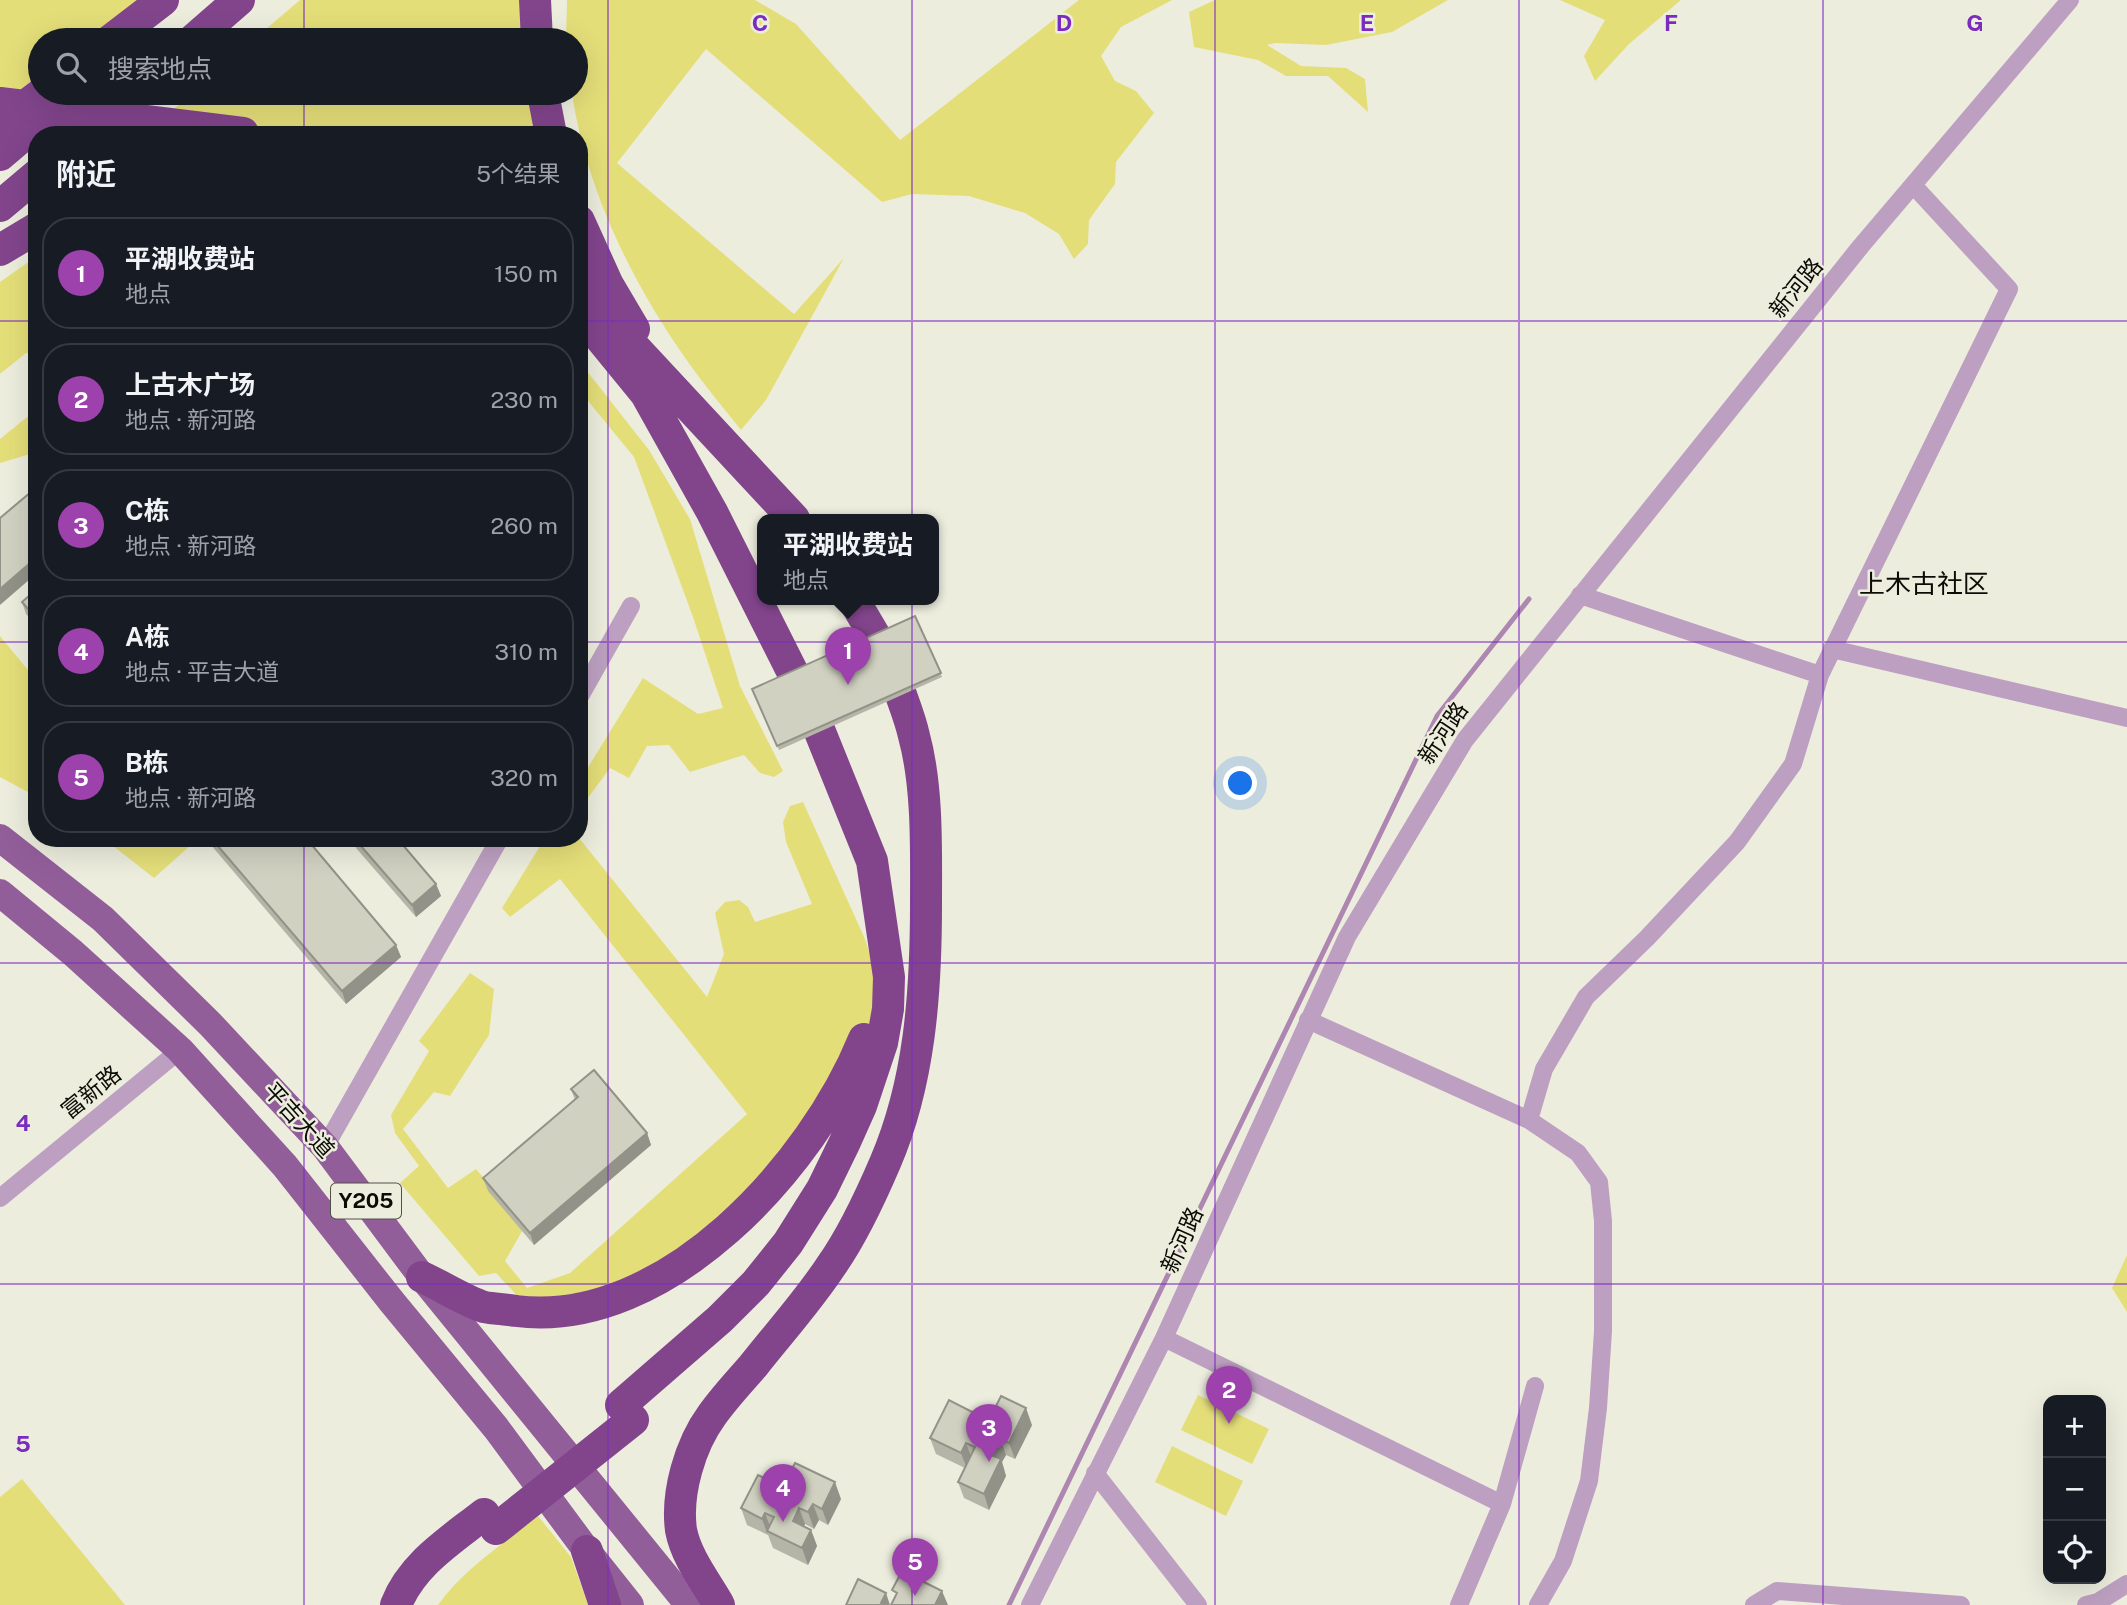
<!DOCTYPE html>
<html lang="zh">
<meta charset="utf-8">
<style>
body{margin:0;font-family:"Public Sans","Noto Sans SC",sans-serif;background:#20242c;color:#f1f3f6}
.controls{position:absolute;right:21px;bottom:21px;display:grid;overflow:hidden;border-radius:14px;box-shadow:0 7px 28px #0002}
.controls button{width:63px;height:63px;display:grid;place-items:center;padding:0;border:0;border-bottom:2px solid #363941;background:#171b24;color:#f1f3f6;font:35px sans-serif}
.you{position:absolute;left:1241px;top:784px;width:24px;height:24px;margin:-18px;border:5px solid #fff;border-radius:50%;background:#1a73e8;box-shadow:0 0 0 10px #1a73e833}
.badge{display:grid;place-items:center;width:46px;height:46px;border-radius:50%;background:#9d41ac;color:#fff;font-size:23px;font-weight:700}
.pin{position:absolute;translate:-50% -58px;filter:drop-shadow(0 2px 4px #0008)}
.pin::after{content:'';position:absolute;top:37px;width:24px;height:21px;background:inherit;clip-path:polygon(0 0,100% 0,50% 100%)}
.popup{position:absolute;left:757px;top:514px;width:182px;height:91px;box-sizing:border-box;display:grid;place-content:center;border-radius:14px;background:#171b24;filter:drop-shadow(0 2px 5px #0005);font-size:23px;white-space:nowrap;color:#9ea1a6}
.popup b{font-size:26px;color:#f1f3f6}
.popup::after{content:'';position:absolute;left:50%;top:100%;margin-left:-14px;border:14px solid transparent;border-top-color:#171b24}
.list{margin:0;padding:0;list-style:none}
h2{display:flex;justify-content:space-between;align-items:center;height:91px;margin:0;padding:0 28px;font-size:30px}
h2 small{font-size:23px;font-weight:400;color:#9ea1a6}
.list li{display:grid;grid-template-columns:46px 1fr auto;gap:21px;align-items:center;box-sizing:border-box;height:112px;margin:0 14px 14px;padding:0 14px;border:2px solid #363941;border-radius:28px}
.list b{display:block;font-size:26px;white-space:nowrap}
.list p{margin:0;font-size:23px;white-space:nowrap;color:#9ea1a6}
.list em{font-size:23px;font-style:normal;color:#9ea1a6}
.icon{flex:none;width:38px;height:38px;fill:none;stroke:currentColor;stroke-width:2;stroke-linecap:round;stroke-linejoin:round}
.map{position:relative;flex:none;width:2127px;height:1605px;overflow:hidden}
.search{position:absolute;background:#171b24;box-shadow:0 7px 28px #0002;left:28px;top:28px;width:560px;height:77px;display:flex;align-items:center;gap:18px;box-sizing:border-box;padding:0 24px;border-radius:38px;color:#9ea1a6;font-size:26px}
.panel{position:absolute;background:#171b24;box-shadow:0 7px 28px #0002;left:28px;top:126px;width:560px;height:721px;border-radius:28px}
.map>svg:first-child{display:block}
.green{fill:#e4de79}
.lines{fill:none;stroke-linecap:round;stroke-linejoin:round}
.stream{stroke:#ad87b1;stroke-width:5}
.street{stroke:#bda0c1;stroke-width:18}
.primary{stroke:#925e9a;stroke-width:28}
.highway{stroke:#82458c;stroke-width:32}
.highway-bridge{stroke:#82458c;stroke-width:32}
.wall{fill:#b4b4a7}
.shaded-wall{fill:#929288}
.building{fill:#d1d1c2;stroke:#929288;stroke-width:2}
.grid{fill:none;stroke:#7b2cbf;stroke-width:2;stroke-opacity:0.55}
.labels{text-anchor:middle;stroke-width:5;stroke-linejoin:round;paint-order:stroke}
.shield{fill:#ededde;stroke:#505048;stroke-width:2}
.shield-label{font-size:21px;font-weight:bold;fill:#0c0c07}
.street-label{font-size:23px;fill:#0c0c07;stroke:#ededde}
.quarter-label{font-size:26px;fill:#0c0c07;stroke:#ededde}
.grid-label{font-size:23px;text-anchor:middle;font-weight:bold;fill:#7b2cbf;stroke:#ededde;stroke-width:5;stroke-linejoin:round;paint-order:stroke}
</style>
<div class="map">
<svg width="2127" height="1605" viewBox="0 0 2127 1605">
<rect width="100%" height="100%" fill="#ededde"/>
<path class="green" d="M0 0H138L85 40H40V74L7 100 0 99Z
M300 0H529L530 40H253Z
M567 0H755L796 24 900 140 1079 0H1172L1121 27 1101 56 1115 81 1136 91 1154 113 1116 162 1115 184 1089 220 1088 244 1074 259 1059 234 1025 213 969 196 912 194 882 202 706 49 617 163 794 314 844 258 766 400 741 430C723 407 704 385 688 362 632 283 586 189 572 93H576V40H566Z
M1215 0H1448L1392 32 1326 45 1275 43 1267 45 1301 66 1346 68 1365 79 1368 112 1328 76H1286L1258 60 1194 47 1189 12Z
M1560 0H1681L1629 44 1595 81 1584 56 1605 20Z
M193 93H538L547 135H292L162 119Z
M37 256V353H26L0 374V282Z
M579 361 649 450 690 519 740 686 783 771 774 777 760 773 744 755 690 772 669 745 647 746 629 778 610 768 579 810V782L643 678 698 714 723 708 693 617 634 457 579 390Z
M37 409V452L0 463V439Z
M0 636 37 681V797L0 777Z
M803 802 865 939 876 973 875 1009 847 1093 648 1290 525 1304 496 1273 479 1276 400 1183 419 1166 395 1133 391 1115 429 1051 419 1041 470 973 494 989 489 1035 450 1096 434 1092 403 1129 448 1188 476 1169 525 1226 505 1261 527 1288 570 1273 747 1114 560 879 510 917 502 908 545 838H579L707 997 724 954 715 913 725 902 739 900 748 907 755 922 812 904 786 842 783 822 790 806Z
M103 838H184L191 845 154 878Z
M2127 1255V1312L2112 1288Z
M1198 1395 1269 1429 1252 1464 1181 1430Z
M1172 1446 1243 1481 1226 1516 1155 1482Z
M22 1479 125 1605H0V1497Z
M538 1516 571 1557 588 1605H438C463 1569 505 1543 538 1516Z"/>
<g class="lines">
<path class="stream" d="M1009 1605 1437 716 1529 599"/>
<path class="street" d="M1580 595 1820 675
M1832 649 2127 718
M579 698 631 606
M1308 1020 1529 1120 1578 1153 1599 1182 1603 1221V1331L1598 1408 1589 1481 1563 1561 1538 1605
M1529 1120 1544 1069 1586 997 1647 938 1737 842 1793 764 1820 675 2009 289 1913 185
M325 1147 500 838
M0 1198 180 1050
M1164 1338 1502 1504 1459 1605
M1095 1473 1198 1605
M1502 1504 1535 1386
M1030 1605 1164 1338 1347 937 1465 740 1861 246 2070 0
M1754 1605 1777 1591 1961 1605
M2086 1605 2098 1602 2127 1584"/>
<path class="primary" d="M0 838 103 919 210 1024 325 1147 422 1277 689 1605
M0 893 73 953 180 1050 285 1166 392 1302 496 1428 587 1551 630 1605"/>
<path class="highway" d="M535 0 537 40
M111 40 163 0
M193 40 239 0
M543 93 551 135
M0 125 41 94
M83 135 132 93
M0 155 73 93
M0 206 37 175
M579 221 608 285 634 329
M0 250 37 228
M579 288 794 519
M579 312 646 394 712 512 794 675
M853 599 876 638
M422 1277C442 1286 463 1300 484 1307 494 1309 506 1309 516 1311 666 1330 813 1165 864 1039
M621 1405 720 1319 756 1283 788 1243 822 1189 844 1144 861 1106 882 1043 888 1009 889 977 872 861 820 732
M587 1551 605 1605
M396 1605C412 1564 451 1540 484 1514
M719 1605C706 1582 686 1557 681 1530 676 1493 690 1445 712 1415 724 1398 739 1382 753 1366 779 1333 808 1301 831 1266 853 1235 870 1198 885 1163 920 1082 926 992 926 904 926 851 928 787 914 736 911 722 906 709 901 695"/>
<path class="highway-bridge" d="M0 103 243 133
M496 1529 633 1420"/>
</g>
<path class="wall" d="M37 589V626L26 614 22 602Z
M915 616 942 677 779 750 752 689Z
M205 838H306L396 945 401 957 346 1004Z
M353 838H397L436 884 441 896 416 917 356 848Z
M571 1089 647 1133 651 1145 534 1245 488 1191 483 1178 575 1100Z
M980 1416 984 1428 1032 1425 1015 1459 1006 1455 1002 1462 1006 1476 989 1510 964 1498 958 1482 965 1468 936 1454 930 1438Z
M785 1482 841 1499 828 1525 819 1520 814 1529 805 1524 804 1526 811 1530 817 1546 808 1565 773 1548 768 1535 747 1525 741 1508 779 1485 784 1498 788 1490Z"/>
<path class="shaded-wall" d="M37 557V573L0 605V589Z
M436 884 441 896 416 917 412 905Z
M396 945 401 957 346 1004 342 991Z
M647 1133 651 1145 534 1245 530 1233Z
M1026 1408 1032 1425 1015 1459 1009 1443Z
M980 1416 986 1432 975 1425Z
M1000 1438 1006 1455 1002 1462 1006 1476 989 1510 984 1494 991 1455Z
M966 1443 972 1459 967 1469 961 1453Z
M835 1482 841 1499 828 1525 822 1509Z
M779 1485 785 1501 774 1495Z
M813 1504 819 1520 814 1529 808 1512Z
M799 1508 805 1524 799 1537 793 1521Z
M765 1513 771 1529 767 1531 768 1535 762 1519Z
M811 1530 817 1546 808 1565 802 1548Z
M942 1591 948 1605H935Z
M886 1593 890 1605H882L881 1603Z"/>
<path class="building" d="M37 487V557L0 589V518Z
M37 589V619L22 602Z
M915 616 941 673 777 746 752 689Z
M211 838H306L396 945 342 991Z
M354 838H397L436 884 412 905Z
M594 1070 647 1133 530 1233 483 1178 578 1097 571 1089Z
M1001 1396 1026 1408 1009 1443 1000 1438 991 1455 1001 1459 984 1494 958 1482 975 1447 966 1443 961 1453 930 1438 949 1400 980 1416 975 1425 984 1430Z
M795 1463 835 1482 822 1509 813 1504 808 1512 799 1508 793 1521 811 1530 802 1548 767 1531 774 1517 765 1513 762 1519 741 1508 758 1475 779 1485 774 1495 783 1499 790 1485 785 1482Z
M902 1571 942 1591 935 1605H891L897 1593 892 1590Z
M858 1579 886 1593 881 1603 886 1605H846Z"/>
<path class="grid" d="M304 0V40M608 0V1605M912 0V1605M1215 0V1605M1519 0V1605M1823 0V1605M304 93V135M0 321H37M579 321H2127M0 642H37M579 642H2127M304 838V1605M0 963H2127M0 1284H2127"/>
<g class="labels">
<rect class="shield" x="331" y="1183.5" width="70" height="35" rx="5"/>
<g class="shield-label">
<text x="366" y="1208">Y205</text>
</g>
<g class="street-label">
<text transform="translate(1796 288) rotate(-51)" y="8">新河路</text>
<text transform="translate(1443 733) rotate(-56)" y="8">新河路</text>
<text transform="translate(91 1092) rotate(-39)" y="8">富新路</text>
<text transform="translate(299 1120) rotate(48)" y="8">平吉大道</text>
<text transform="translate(1182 1240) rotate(-66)" y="8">新河路</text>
</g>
<g class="quarter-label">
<text x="1924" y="593">上木古社区</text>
</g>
</g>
<g class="grid-label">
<text x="760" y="31">C</text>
<text x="1064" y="31">D</text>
<text x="1367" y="31">E</text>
<text x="1671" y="31">F</text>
<text x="1975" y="31">G</text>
<text x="23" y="1131">4</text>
<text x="23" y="1452">5</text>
</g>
</svg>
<div class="controls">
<button>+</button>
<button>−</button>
<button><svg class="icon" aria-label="locate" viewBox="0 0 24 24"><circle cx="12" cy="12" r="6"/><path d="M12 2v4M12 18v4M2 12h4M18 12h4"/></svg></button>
</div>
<div class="you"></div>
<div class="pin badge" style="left:848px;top:685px">1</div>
<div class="popup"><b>平湖收费站</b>地点</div>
<div class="pin badge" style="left:1229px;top:1424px">2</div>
<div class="pin badge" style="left:989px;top:1462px">3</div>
<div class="pin badge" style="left:783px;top:1522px">4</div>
<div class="pin badge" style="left:915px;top:1596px">5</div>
<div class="search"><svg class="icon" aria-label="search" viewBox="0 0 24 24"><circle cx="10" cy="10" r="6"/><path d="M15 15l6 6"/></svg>搜索地点</div>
<section class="panel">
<h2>附近<small>5个结果</small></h2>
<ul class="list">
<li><span class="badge">1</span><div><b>平湖收费站</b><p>地点</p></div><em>150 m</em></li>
<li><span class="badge">2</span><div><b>上古木广场</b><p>地点 · 新河路</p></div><em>230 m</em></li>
<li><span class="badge">3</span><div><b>C栋</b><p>地点 · 新河路</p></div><em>260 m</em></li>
<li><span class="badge">4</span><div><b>A栋</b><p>地点 · 平吉大道</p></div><em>310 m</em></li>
<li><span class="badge">5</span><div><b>B栋</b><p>地点 · 新河路</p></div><em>320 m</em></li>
</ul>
</section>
</div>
